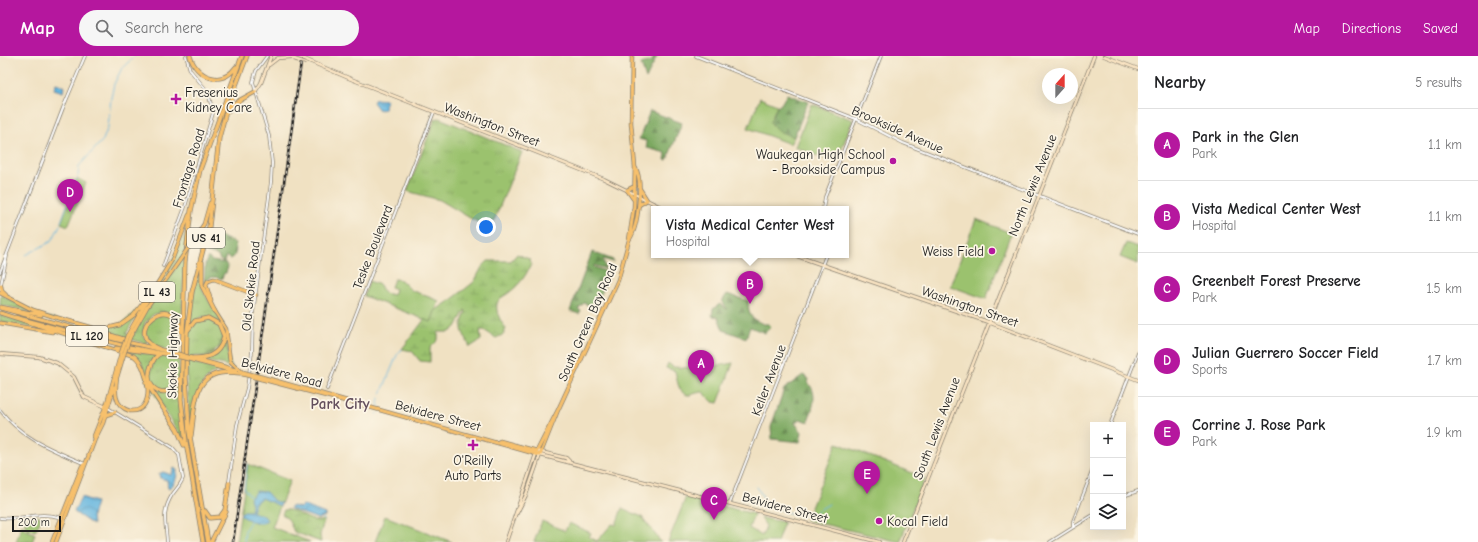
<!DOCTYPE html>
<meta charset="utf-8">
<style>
body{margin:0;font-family:"Comic Neue",sans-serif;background:#f6f6f6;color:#202124}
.controls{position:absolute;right:12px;bottom:12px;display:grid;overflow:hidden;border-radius:0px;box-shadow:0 4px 16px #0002}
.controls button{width:36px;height:36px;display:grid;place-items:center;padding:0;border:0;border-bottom:1px solid #e0e0e0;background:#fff;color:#202124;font:20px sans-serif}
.compass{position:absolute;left:1042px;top:12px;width:36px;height:36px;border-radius:50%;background:#fff;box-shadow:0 4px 16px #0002;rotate:21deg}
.scale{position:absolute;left:12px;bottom:10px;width:49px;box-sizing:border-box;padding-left:4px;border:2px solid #1c1c1c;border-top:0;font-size:11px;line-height:14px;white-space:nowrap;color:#1c1c1c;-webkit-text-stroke:3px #fcf5e5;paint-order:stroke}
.you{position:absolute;left:486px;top:171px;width:14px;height:14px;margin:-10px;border:3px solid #fff;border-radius:50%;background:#1a73e8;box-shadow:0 0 0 6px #1a73e833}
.badge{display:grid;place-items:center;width:26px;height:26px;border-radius:50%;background:#b5179e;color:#fff;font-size:13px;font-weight:700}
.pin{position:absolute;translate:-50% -33px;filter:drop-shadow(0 1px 2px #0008)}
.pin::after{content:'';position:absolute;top:21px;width:14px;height:12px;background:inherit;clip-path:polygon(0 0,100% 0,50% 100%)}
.popup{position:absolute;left:651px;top:150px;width:198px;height:52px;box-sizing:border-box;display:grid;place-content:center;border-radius:0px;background:#fff;filter:drop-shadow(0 1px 3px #0005);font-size:13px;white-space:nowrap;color:#757577}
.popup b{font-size:15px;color:#202124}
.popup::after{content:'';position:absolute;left:50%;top:100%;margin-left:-8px;border:8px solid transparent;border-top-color:#fff}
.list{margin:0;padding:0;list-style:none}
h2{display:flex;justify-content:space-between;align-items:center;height:52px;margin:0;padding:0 16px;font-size:17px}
h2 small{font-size:13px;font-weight:400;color:#757577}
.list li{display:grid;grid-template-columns:26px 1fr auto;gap:12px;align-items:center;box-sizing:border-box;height:72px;padding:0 16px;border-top:1px solid #e0e0e0}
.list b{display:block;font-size:15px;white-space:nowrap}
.list p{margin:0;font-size:13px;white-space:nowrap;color:#757577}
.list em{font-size:13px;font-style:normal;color:#757577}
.icon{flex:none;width:22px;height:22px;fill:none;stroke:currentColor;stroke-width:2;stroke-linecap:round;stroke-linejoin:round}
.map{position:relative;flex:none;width:1138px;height:486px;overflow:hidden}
header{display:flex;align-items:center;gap:24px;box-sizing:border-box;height:56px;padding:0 20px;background:#b5179e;color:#fff}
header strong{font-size:19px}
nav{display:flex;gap:22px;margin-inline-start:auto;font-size:14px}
.search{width:280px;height:36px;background:#f6f6f6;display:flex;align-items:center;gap:10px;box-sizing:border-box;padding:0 14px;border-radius:22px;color:#757577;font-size:15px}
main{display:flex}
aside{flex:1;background:#fff}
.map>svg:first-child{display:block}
.grass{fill:url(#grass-tufts);stroke:#5c6f45}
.forest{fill:url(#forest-firs);stroke:#4c623e}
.wetland{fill:url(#wetland-marsh);stroke:#5c6f45}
.park{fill:#9bc26e;stroke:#5c6f45}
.water{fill:url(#water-waves);stroke:#40687e}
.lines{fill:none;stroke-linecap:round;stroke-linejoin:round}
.stream{stroke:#64b5df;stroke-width:1}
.tertiary-casing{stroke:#867e6f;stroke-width:3.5}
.secondary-casing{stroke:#867e6f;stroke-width:4}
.primary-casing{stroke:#867e6f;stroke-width:4.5}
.trunk-casing{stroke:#867e6f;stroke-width:5}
.tertiary{stroke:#fff;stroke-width:2}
.secondary{stroke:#fce6c4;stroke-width:2.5}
.primary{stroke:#f7c06c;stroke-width:3}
.trunk{stroke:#f7c06c;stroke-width:3.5}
.rail-casing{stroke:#1c1c1c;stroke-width:2.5}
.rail{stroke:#fcf5e5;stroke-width:1;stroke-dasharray:3;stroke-linecap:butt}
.secondary-bridge-casing{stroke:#867e6f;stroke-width:4;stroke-linecap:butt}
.primary-bridge-casing{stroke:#867e6f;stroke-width:4.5;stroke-linecap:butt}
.secondary-bridge{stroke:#fce6c4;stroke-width:2.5}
.primary-bridge{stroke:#f7c06c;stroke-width:3}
.poi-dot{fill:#b5179e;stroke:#fcf5e5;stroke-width:1.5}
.labels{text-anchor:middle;stroke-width:3.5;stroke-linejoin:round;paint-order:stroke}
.shield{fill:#fcf5e5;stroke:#5f5d58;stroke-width:1}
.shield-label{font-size:12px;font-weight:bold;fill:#1c1c1c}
.poi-label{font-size:13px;fill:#1c1c1c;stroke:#fcf5e5;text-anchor:start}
.street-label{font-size:13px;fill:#1c1c1c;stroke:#fcf5e5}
.quarter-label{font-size:15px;font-weight:bold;fill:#634f5d;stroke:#fcf5e5}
</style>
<header>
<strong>Map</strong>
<div class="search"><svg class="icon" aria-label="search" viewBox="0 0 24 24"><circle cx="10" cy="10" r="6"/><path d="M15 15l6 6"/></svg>Search here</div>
<nav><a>Map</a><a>Directions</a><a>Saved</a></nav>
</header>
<main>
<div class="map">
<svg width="1138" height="486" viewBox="0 0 1138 486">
<defs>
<pattern id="grass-tufts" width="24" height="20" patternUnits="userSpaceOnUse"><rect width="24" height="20" fill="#9bc26e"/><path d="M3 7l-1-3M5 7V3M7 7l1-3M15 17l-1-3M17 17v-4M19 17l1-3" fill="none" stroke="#85a65f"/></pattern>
<pattern id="forest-firs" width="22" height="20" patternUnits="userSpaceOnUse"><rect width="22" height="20" fill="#7ca861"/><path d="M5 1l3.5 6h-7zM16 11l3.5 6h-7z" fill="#65884f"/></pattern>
<pattern id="wetland-marsh" width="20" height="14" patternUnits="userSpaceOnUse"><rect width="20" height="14" fill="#9bc26e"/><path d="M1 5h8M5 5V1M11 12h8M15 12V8" fill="none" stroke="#85a65f"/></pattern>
<pattern id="water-waves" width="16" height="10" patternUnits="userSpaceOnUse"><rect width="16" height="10" fill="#64b5df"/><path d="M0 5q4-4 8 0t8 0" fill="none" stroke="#5292b4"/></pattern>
</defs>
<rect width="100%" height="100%" fill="#fcf5e5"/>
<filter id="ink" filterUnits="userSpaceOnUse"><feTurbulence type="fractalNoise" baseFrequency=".025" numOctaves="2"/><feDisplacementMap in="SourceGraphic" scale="8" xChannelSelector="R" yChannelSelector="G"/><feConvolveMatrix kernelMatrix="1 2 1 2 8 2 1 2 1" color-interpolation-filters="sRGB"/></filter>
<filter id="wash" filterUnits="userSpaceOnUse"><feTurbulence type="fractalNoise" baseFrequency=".012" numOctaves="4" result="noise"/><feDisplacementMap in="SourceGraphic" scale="16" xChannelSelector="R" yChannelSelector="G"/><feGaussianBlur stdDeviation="0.9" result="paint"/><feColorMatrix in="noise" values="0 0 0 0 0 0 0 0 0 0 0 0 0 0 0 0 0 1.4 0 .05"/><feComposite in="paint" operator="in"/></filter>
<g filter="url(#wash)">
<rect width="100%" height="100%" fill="#f0e1c2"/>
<path class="grass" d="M439 62 522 96 491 172 470 162 440 144 407 135 435 63Z
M186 174 181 275 180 267 164 256 154 258 145 266 143 278 148 288 95 273 121 269 141 250 126 278 133 280 143 260 179 207V203L148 248 167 216Z
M199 213C200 244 216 248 224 272 229 286 225 299 232 311L199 303 218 295 224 276C221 267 210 257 199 262 196 264 192 268 189 271L191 247Z
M1 239 30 254V255L0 249Z
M19 255 53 262 84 271Z
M163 258 170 259 177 266 179 273V322L175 330 164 335 156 332 149 321 155 302 160 299 174 302V295C158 291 152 292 145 276L149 264Z
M0 259 47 274 0 266Z
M209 263C236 274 219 304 193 300V307L224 314C196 316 196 352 190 373L187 325 188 280 190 274 197 265Z
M51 273 117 290V291Z
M127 295 157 299C146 314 142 321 157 335L175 332 179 328 184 386 147 326 141 305Z
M35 460H40V466L35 475 26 471 24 463Z
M22 468 24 470 23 472 35 478 32 486H16Z"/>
<path class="forest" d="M654 0H657L646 23 641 8 652 5Z
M787 38 808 46 794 81 778 75 770 66 777 51 781 48Z
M650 55 682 67 667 104H665L666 97 647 92 646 85 639 83Z
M215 178 235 187C236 194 237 198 231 203L226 200 224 206 220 204 217 199 207 197 209 187Z
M592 196 613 204V206L603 203 606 213 594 209V211L610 217 595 252 584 247 578 253 581 255 579 258 570 255Z
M208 201 212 205 225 207 228 211 226 217H224L222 223C213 220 210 220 204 228L205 208Z
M727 238 748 245 749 256 753 263 763 268H769L771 270 765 277 750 271 746 282 723 274 718 261 712 260 713 253 720 248 727 253 722 245Z
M803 319 809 323 808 327C819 338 812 353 808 366L800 363 795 367 802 376 800 386 772 383 771 371 784 333Z"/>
<path class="wetland" d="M517 198 529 203 531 208C527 218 520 228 511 235 507 239 502 240 499 244 493 251 500 266 506 272L504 278 496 282 484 274H480L481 284 470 291C463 275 458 274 466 256L465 254 456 271 450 276H438V284L430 292V306L420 305 412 295 402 293 427 260 451 244 474 226 482 211 488 205H511Z
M284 454C297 452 310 469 324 464L320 479 321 486 294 476 289 464 282 458Z"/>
<path class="park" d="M760 42 777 49 770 66 778 75 794 81 790 88 748 72Z
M812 48 853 64 836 107 795 91Z
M77 122 86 127 68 170 61 167Z
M976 163 1011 177 986 243 950 230Z
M1126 187 1138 191V208L1120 201Z
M394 223 401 224 411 234 439 245 431 266 364 240 369 225 380 229 384 237 393 239 395 233 391 231Z
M668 307 673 311 695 312 713 319 717 310 733 307 718 347 713 346 703 336C698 336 694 338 690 339 678 340 677 322 675 315L666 312Z
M837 387 925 422 900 486 806 464Z
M248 408 290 425 272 471 310 486H236Z
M686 441 754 458 749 472 762 480 766 470 761 462 784 466 777 486H668Z
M622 452 642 461 661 486H534L542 465 565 475 569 467 591 477 589 481 597 485 612 468 616 469Z
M385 460 452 486H375Z"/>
<path class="water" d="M56 27 64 30 63 36 54 33Z
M375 43 387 44 384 49 385 53 379 54 373 46Z
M174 412 177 414C177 422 175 430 168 432L167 424 160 422 159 418 163 416 171 419Z
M256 435 266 436 274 445 281 447 280 450 261 442 255 447 252 456 264 460 267 464 262 467C257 468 243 462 240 458L244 455H251L252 449 250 442Z
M81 441 96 446 92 460 93 469 74 456Z
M303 449 325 458V460L318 463 291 453 290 451 294 450 300 452Z"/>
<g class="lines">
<path class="stream" d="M78 120 79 110 103 84 108 71 111 42 114 28 122 12 135 0
M61 166 77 122
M26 199 52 185 60 169
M398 298 402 293
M381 338 397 299
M379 342 378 348 380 351
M376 358 378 357
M247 408 244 433 251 441
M757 431 764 443
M765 444C775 453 805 466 816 456
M817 455 829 448
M323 462 324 464
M244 486 245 474 251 464"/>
</g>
</g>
<g filter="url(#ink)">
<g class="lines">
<defs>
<path id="tertiary" d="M696 0 856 63 903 87 1138 178
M823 153 825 141 881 0
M163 210 185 151 213 57 208 36 190 14 186 0
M0 216 63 52 85 0
M0 233 7 200
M327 333 434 56
M108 352 172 391 179 399 183 422C181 429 176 433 172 439 161 457 166 467 167 486
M0 354C22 383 53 394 85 408
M1110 369 1138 297
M229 426 237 369 247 332 252 296 253 257 271 126 272 107 269 80 253 26 256 15 267 0
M1123 440 1138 435
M730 447 826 199
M0 462C23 465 37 454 62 462
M1073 471V465L1093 413
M1050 486 1093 459"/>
<path id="secondary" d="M1104 0 1138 13
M302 2 351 23 604 123 665 153
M269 9 278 2 292 1
M255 36 261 27 271 0
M794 199 988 266 1138 324
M0 298 39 301 57 307 74 321 84 341 106 351
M517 457 526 439 540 399 879 486
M506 486 537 395 566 402 569 405
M903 486 1094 0"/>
<path id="primary" d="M634 144 627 134 635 130
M639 149 647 144 640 133
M629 184C638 172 644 124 635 111
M192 186 204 168 210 147
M157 228 172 204 189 159
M1 230 2 235 6 239
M0 237 33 254 55 261 94 272H108L120 269 134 259 158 227
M211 245 206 229 208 225 214 223 256 239
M1 251 41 259
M0 252 118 284 175 297
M214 254 226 273 230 305 241 315
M0 257 134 300C148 310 158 357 130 355 113 350 115 335 117 320
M15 261 125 290 180 301
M0 267 52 276
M92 273 127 284
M127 280 148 243
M130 281 147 251 180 204
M116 292 160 298
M196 303 236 314
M192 304 233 315
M117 321 124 298
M262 321 540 399 558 354 618 224 629 184 634 151 635 111 631 67 632 0
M261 323 349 346
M106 359 115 356
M95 383 94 380 107 347 121 297
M498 386 500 385 537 395 558 354
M52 486 82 410 85 408
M56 486 95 383 103 367 114 331"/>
<path id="trunk" d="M190 0C196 21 221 32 236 11
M228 55 233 48 255 36
M202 206V230L215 256
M188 274 195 265 208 262 219 268 224 280C221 298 208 303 192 302
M159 293C119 277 173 232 181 275
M160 298C155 300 153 304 151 310 141 334 170 347 179 323
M146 326 177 373 184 389
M191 380C196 345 192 310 240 317
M205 455 210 462 220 461 225 454 229 427
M203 486 186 386 181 343 185 206 191 155 200 114 242 0
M208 486 189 375 186 321 187 277 192 236 209 171 219 82 225 59 247 0
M211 486 226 456"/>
</defs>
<use href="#tertiary" class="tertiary-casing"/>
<use href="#secondary" class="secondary-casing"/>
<use href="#primary" class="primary-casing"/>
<use href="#trunk" class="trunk-casing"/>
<use href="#tertiary" class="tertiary"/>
<use href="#secondary" class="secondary"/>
<use href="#primary" class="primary"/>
<use href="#trunk" class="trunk"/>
<defs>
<path id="rail" d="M233 486 302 0"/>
</defs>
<use href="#rail" class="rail-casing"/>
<use href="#rail" class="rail"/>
<defs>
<path id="secondary-bridge" d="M296 0 302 2
M294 3 306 7"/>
<path id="primary-bridge" d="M180 204 192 186
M121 297 127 280
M175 297 192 302
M124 298 130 281
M180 301 192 304
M243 316 262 321
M242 318 261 323"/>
</defs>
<use href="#secondary-bridge" class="secondary-bridge-casing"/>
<use href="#primary-bridge" class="primary-bridge-casing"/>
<use href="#secondary-bridge" class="secondary-bridge"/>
<use href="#primary-bridge" class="primary-bridge"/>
</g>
</g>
<g class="poi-dot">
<path d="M174 37h4v4h4v4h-4v4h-4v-4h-4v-4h4z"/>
<circle cx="893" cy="105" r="4"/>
<circle cx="992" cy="195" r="4"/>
<path d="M471 383h4v4h4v4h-4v4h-4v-4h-4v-4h4z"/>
<circle cx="879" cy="465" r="4"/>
</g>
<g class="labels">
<g class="shield">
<rect x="187" y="172" width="38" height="20" rx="3"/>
<rect x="139" y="226" width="36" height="20" rx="3"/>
<rect x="66" y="270" width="42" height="20" rx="3"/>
</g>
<g class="shield-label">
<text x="206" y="186">US 41</text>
<text x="157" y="240">IL 43</text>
<text x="87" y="284">IL 120</text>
</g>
<g class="poi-label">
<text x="185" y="41">Fresenius<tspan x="185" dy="15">Kidney Care</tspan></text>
<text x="885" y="103" text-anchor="end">Waukegan High School<tspan x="885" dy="15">- Brookside Campus</tspan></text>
<text x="984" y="200" text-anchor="end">Weiss Field</text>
<text x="473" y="409" text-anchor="middle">O'Reilly<tspan x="473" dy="15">Auto Parts</tspan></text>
<text x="887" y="470">Kocal Field</text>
</g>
<g class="street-label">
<text transform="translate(492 68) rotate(21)" y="5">Washington Street</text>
<text transform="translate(898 73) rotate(24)" y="5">Brookside Avenue</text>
<text transform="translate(188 112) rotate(-73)" y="5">Frontage Road</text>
<text transform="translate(1032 129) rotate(-68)" y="5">North Lewis Avenue</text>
<text transform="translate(372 191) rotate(-69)" y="5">Teske Boulevard</text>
<text transform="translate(250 230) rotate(-84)" y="5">Old Skokie Road</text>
<text transform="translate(970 250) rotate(19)" y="5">Washington Street</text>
<text transform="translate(587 266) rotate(-66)" y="5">South Green Bay Road</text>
<text transform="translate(172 299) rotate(-89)" y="5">Skokie Highway</text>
<text transform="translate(282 316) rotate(15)" y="5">Belvidere Road</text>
<text transform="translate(768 324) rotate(-69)" y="5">Keller Avenue</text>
<text transform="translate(438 359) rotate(15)" y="5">Belvidere Street</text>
<text transform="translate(936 372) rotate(-69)" y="5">South Lewis Avenue</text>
<text transform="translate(785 451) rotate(15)" y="5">Belvidere Street</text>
</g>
<g class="quarter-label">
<text x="340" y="353">Park City</text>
</g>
</g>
</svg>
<div class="controls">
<button>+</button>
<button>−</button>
<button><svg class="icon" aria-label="layers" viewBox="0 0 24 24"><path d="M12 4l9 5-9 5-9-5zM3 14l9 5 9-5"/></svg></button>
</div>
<svg class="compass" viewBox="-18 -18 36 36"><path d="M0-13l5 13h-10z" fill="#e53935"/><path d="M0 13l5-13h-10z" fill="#757577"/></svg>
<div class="scale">200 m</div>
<div class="you"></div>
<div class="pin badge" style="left:701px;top:327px">A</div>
<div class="pin badge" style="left:750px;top:248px">B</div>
<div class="popup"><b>Vista Medical Center West</b>Hospital</div>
<div class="pin badge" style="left:714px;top:464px">C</div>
<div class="pin badge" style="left:70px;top:156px">D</div>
<div class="pin badge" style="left:867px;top:438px">E</div>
</div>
<aside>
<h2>Nearby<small>5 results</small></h2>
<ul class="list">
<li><span class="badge">A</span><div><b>Park in the Glen</b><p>Park</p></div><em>1.1 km</em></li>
<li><span class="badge">B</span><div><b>Vista Medical Center West</b><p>Hospital</p></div><em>1.1 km</em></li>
<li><span class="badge">C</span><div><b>Greenbelt Forest Preserve</b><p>Park</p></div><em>1.5 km</em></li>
<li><span class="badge">D</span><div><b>Julian Guerrero Soccer Field</b><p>Sports</p></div><em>1.7 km</em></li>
<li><span class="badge">E</span><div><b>Corrine J. Rose Park</b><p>Park</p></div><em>1.9 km</em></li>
</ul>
</aside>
</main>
